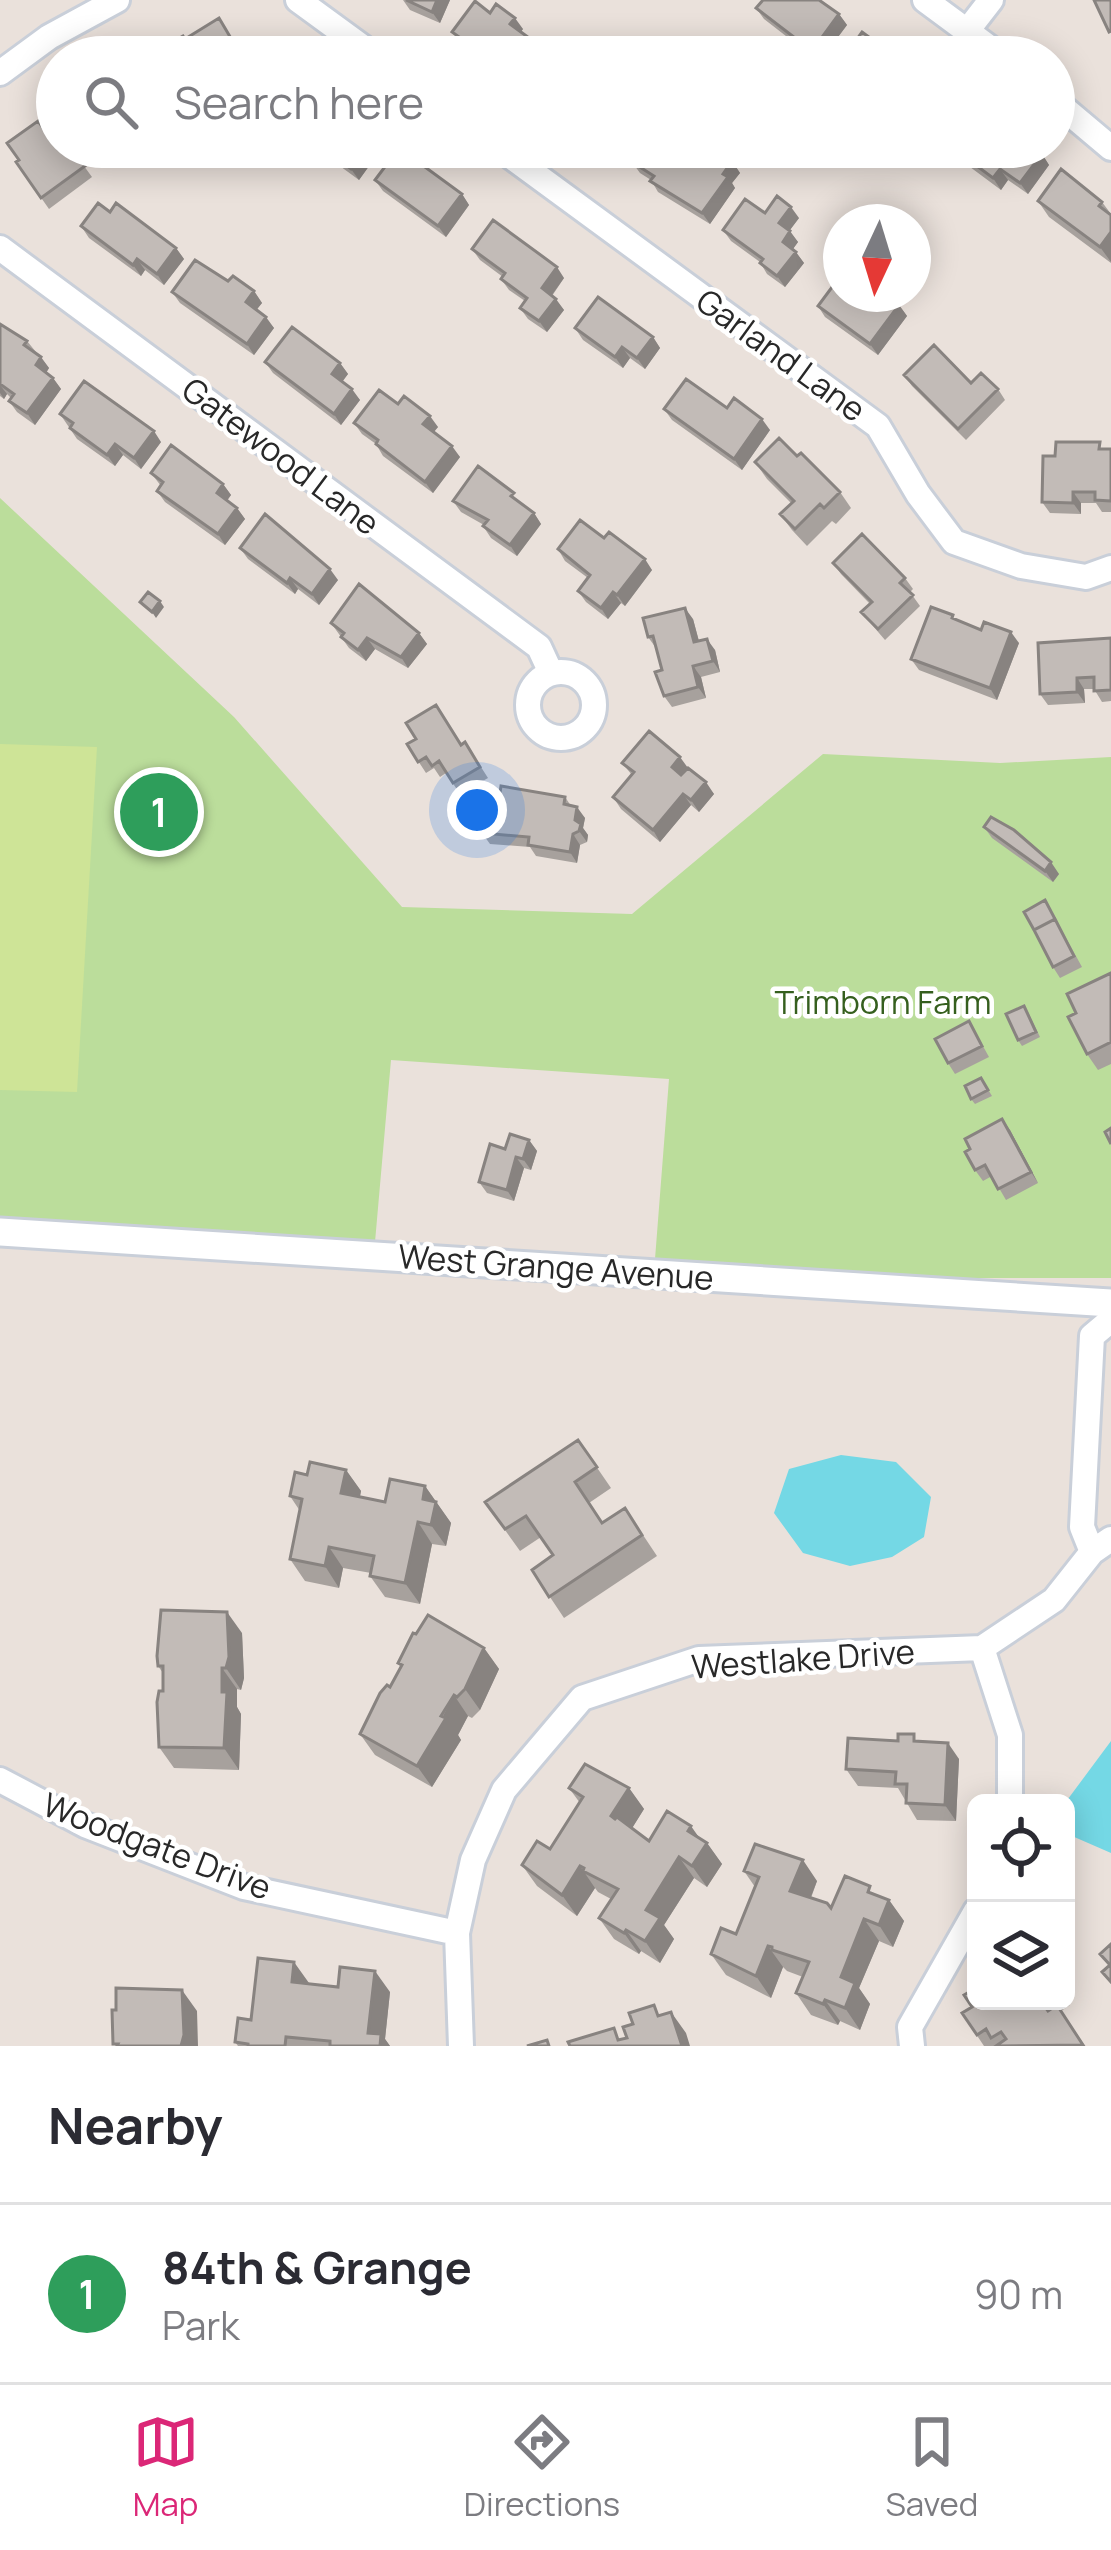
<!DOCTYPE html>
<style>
body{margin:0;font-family:Manrope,sans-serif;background:#f7f7f7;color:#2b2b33}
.controls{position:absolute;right:36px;bottom:36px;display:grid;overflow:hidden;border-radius:18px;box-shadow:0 6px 30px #0003}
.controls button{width:108px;height:108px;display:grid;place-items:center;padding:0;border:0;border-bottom:3px solid #e1e1e2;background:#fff;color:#2b2b33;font:60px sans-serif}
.compass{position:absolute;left:823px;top:204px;width:108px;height:108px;border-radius:50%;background:#fff;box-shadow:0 6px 30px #0003;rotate:184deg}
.you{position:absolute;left:477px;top:810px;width:42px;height:42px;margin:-30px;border:9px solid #fff;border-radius:50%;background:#1a73e8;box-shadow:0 0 0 18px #1a73e833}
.badge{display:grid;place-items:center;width:78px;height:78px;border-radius:50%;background:#db2777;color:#fff;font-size:39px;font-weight:700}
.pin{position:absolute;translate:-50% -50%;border:6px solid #fff;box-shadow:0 3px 12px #0006}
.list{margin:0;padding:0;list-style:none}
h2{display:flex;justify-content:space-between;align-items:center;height:156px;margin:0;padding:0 48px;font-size:51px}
h2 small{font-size:39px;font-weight:400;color:#7c7c81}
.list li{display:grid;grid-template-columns:78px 1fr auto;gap:36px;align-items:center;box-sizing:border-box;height:180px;padding:0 48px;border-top:3px solid #e1e1e2}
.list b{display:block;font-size:45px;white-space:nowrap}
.list p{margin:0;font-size:39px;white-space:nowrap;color:#7c7c81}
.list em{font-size:39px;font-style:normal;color:#7c7c81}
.icon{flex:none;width:66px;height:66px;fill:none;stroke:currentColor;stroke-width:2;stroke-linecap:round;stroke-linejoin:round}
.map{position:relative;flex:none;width:1111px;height:2046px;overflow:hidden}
.search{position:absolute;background:#fff;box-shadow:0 6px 30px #0003;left:36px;right:36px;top:36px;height:132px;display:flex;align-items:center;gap:30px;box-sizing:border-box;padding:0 42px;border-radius:66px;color:#7c7c81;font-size:45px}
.sheet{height:336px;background:#fff}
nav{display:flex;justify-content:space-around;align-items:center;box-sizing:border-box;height:168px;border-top:3px solid #e1e1e2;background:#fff;font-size:33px;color:#7c7c81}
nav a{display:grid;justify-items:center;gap:6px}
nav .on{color:#db2777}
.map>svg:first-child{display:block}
.green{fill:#bbdd9b}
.pitch{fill:#cee497}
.water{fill:#74d8e5}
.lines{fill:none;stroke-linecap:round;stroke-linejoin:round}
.minor-casing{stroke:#c9cfd9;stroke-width:30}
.tertiary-casing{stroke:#c9cfd9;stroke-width:33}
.minor{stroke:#fff;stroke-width:24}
.tertiary{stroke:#fff;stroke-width:27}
.wall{fill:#a7a19d}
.shaded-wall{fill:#888380}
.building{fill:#c2bbb7;stroke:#888380;stroke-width:3}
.labels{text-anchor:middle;stroke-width:9;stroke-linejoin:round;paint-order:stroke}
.street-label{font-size:33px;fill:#282828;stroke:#fff}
.park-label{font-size:33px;fill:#355f1e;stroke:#fff}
</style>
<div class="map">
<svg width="1111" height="2046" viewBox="0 0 1111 2046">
<rect width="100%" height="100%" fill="#eae1db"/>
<path class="green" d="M0 498 234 717 402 907 632 914 823 754 1000 763 1111 757V1278H938L655 1259 669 1079 391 1060 375 1242 0 1219Z"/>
<path class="pitch" d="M0 744 97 747 77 1092 0 1090Z"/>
<path class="water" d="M841 1455 896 1462 931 1497 924 1537 892 1557 850 1566 803 1553 774 1513 789 1469Z
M1111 1741V1853L1072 1836 1065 1803Z"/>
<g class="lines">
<defs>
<path id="minor" d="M298 0 376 57
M925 0 1002 57
M967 31 991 0
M0 73 49 37 117 0
M1054 100 1111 148
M498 147 878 426 918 494 954 542 1021 566 1086 577 1111 568
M0 248 539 647 551 673
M528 705a33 33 0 1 1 66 0a33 33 0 1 1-66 0Z
M1092 1552 1082 1527 1092 1336 1111 1320
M982 1648 1054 1600 1092 1552 1111 1539
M982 1648 1010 1735V1803
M0 1780 85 1825 244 1887 457 1933
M461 2046 457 1933 473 1860 504 1790 582 1698 699 1659 982 1648
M912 2046 910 2027 976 1911"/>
<path id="tertiary" d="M0 1232 1111 1303"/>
</defs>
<use href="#minor" class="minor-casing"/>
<use href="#tertiary" class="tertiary-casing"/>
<use href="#minor" class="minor"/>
<use href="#tertiary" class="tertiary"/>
</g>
<path class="wall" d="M403 0H450L440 23 410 10Z
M756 8 839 14 847 25 823 57H813L764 19Z
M490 13 523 29 521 32 543 54 541 57H472L452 32Z
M70 147 92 177 49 209 16 162 58 149Z
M301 147H371L377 155 359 180 318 150 314 156Z
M951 147H1030L1042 154 1049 165 1028 194 1008 180 1001 190 966 164Z
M704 160 732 161 740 173 732 183 735 188 710 224 658 192 651 180 640 173 632 162Z
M375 180 462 194 469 205 446 237 383 191Z
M1038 201 1102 202 1111 214V263L1049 217Z
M110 212 176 248 184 259 164 285 145 270 141 276 89 238 81 226Z
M765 213 799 218 789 231 798 242 793 249 804 263 785 287 767 274 760 262 731 241 723 230Z
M472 249 564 278 552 296 564 310 547 332 528 319 520 308 525 301 509 290 501 279 503 277 480 260Z
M228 281 254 291 262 303 256 310 274 328 254 355 180 303 172 292Z
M899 305 907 316 878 355 825 317 818 306Z
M0 324 27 341 49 368 46 373 53 378 61 389 35 425 17 412 9 401 11 398 7 394 4 399 0 396Z
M575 328 653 337 660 348 645 369 630 358 623 368 583 340Z
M265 362 340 363 348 374 342 381 360 400 341 425 273 373Z
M904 375 971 383 998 389 1005 400 966 440 912 386Z
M398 404 438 427 434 432 460 457 433 493 383 456 376 444 362 434 354 423Z
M727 408 770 430 742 470 672 420 664 409Z
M60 414 161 442 141 469 123 455 115 466 77 439Z
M1104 449H1111V512H1102L1096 503H1081V514L1050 513 1042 502 1055 456Z
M797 456 840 492 851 508 836 524 832 521 807 546 792 530 780 514 791 503 767 479 755 462Z
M151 473 223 484 231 495 227 501 237 508 245 519 225 545 165 502 157 491 161 486Z
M453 501 522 504 534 513 541 524 517 556 491 538 483 526 484 525 461 512Z
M604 538 652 570 625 606 621 603 608 619 586 602 578 591 588 578 565 561 558 549Z
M240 548 338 580 319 605 298 589 295 594 248 559Z
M833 563 905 578 913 589 910 592 920 606 885 640 861 612 870 604 841 574Z
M693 619 699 641 715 650 720 672 701 677 706 698 672 707 664 696 662 670 656 648 648 637Z
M956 620 1019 643 997 700 919 670 911 659Z
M331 623 419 633 427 644 408 668 375 649 366 661 349 648Z
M1111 638V701L1102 702 1094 689H1084L1085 703 1048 705 1040 694Z
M465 742 488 778 460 794 446 773 440 777 434 768 426 773 407 744 461 745Z
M622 763 688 768 714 794 699 812 691 805 660 842 621 809 613 797 632 775Z
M565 797 571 806 585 818 583 828 588 835 587 842 580 845 577 863 536 856 530 847 490 844 482 833Z
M984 827 1059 874 1053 882 992 838Z
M1045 900 1082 967 1060 978 1053 967Z
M1111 973V1064L1098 1070 1087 1054 1076 1013Z
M1028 1012 1040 1037 1022 1046 1018 1040Z
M969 1021 989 1057 955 1074 948 1063Z
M981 1078 992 1096 975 1104 971 1099Z
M1010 1130 1038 1183 1006 1200 992 1176 983 1181 975 1170Z
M529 1140 537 1151 531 1170 524 1168 514 1201 487 1193 479 1182 505 1149Z
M578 1440 611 1488 589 1503 603 1523 625 1508 657 1556 564 1618 532 1570 553 1555 541 1537 520 1551 485 1502Z
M346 1470 361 1491 360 1497 385 1502 425 1486 451 1523 446 1546 432 1544 420 1604 385 1597 370 1576 371 1573 343 1568 339 1588 305 1581 290 1559 300 1511 290 1496 307 1475Z
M242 1633 244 1678 241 1690 237 1689V1707L241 1714 239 1770 174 1768 159 1747 163 1673 158 1666Z
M416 1634 484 1648 499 1669 480 1710 472 1718 468 1716 458 1735 461 1740 432 1787 375 1755 360 1734 390 1687 401 1668 398 1663Z
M898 1741H919L959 1759 956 1821 917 1820 898 1788 858 1786 846 1769Z
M569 1788H629L644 1809 632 1828 649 1841 699 1838 707 1843 722 1864 707 1887 694 1878 664 1925 674 1939 660 1963 641 1951 639 1954 614 1939 599 1918 611 1899 598 1892 595 1888 577 1916 537 1886 522 1865 550 1849 580 1803Z
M744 1871 817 1881 811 1898 831 1908 876 1895 889 1900 904 1921 893 1947 879 1941 859 1988 870 2004 860 2030 840 2021 838 2025 811 2015 796 1993 803 1977 787 1971 783 1967 771 1998 726 1975 711 1954 736 1934 755 1887Z
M309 1984 390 1992 385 2039 390 2046H238L235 2042 251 2020Z
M1066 1999 1070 2005 1061 2011 1085 2046H984L962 2013 972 2007 976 2001H1066Z"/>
<path class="shaded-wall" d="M437 0H450L440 23 432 12Z
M839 14 847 25 823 57H816L812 51Z
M515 18 523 29 518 35 510 24Z
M536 43 543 54 541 57H525Z
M307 147H316L318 150 314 156Z
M367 147H371L377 155 359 180 351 169Z
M1042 154 1049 165 1028 194 1020 183Z
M732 161 740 173 732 183 735 188 710 224 702 213Z
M1000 169 1008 180 1001 190 993 178Z
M462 194 469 205 446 237 438 226Z
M791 207 799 218 787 234 779 223Z
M790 231 798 242 790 253 783 242Z
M1111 232V262L1100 247Z
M176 248 184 259 164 285 157 274Z
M796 252 804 263 785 287 777 276Z
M137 259 145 270 141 276 133 265Z
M557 267 564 278 549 299 542 288Z
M254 291 262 303 254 313 246 302Z
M556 299 564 310 547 332 539 321Z
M899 305 907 316 878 355 870 344Z
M266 317 274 328 254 355 247 344Z
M653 337 660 348 645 369 637 358Z
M622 347 630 358 623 368 615 357Z
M41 357 49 368 44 376 36 365Z
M340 363 348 374 340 385 332 374Z
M53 378 61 389 35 425 27 413Z
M0 385 7 394 4 399 0 393Z
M352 389 360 400 341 425 334 414Z
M430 416 438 427 431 435 423 424Z
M762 419 770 430 742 470 734 459Z
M154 431 161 442 141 469 134 458Z
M115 444 123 455 115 466 107 455Z
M452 446 460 457 433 493 425 482Z
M223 484 231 495 224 504 217 493Z
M1073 492 1081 503V514L1073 503Z
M237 508 245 519 225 545 218 534Z
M534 513 541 524 517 556 510 545Z
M645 559 652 570 625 606 617 595Z
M330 569 338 580 319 605 312 594Z
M290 578 298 589 295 594 287 583Z
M613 592 621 603 608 619 601 608Z
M160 601 164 607 156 618 152 612Z
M685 608 693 619 702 653 694 642Z
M1011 632 1019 643 997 700 990 688Z
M419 633 427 644 408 668 401 657Z
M367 638 375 649 366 661 358 650Z
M707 639 715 650 720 672 713 661Z
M693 666 701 677 706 698 698 687Z
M1077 678 1084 689 1085 703 1077 692Z
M680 757 688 768 679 778 672 767Z
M706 782 714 794 699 812 691 800Z
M683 794 691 805 660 842 653 830Z
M577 807 585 818 583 828 588 835 587 842 579 831 575 820Z
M573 834 580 845 577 863 570 852Z
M1051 862 1059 874 1053 882 1045 871Z
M1002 1119 1010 1130 1038 1183 1031 1172Z
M529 1140 537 1151 531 1170 523 1159Z
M516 1157 524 1168 514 1201 507 1190Z
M346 1470 361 1491 356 1514 341 1493Z
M425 1486 451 1523 446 1546 431 1525 423 1499Z
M418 1522 432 1544 420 1604 405 1583Z
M329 1547 343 1568 339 1588 325 1566Z
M227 1612 242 1633 244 1678 241 1690 226 1668Z
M484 1648 499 1669 480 1710 465 1689Z
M222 1668 237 1689V1707L241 1714 239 1770 224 1748Z
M454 1695 468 1716 458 1735 461 1740 432 1787 417 1766Z
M948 1743 959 1759 956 1821 945 1805Z
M629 1788 644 1809 626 1838 611 1816Z
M691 1826 705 1846 707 1843 722 1864 707 1887 692 1866 688 1831Z
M679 1857 694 1878 664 1925 674 1939 660 1963 645 1941 646 1910Z
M803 1860 817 1881 805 1912 790 1891Z
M580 1866 595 1888 577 1916 562 1895Z
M889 1900 904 1921 893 1947 879 1925Z
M864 1919 879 1941 859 1988 870 2004 860 2030 845 2008 841 1977Z
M626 1930 641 1951 639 1954 624 1933Z
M768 1946 783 1967 771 1998 756 1976Z
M294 1962 309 1983 292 1982Z
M375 1971 390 1992 385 2039 390 2046H378L368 2033Z
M182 1990 197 2011 198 2046H181Z
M825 2000 840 2021 838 2025 823 2004Z
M671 2012 686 2033 690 2046H682Z"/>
<path class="building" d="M406 0H437L432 12Z
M763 0H819L839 14 812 51 756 8Z
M1094 0H1111V31L1109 32Z
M475 1 490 13 496 4 515 18 510 24 536 43 525 57 517 55 516 57H478L466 48 469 44 452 32Z
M219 18 239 52 229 57H147L183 36 185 39Z
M862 32 896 57H844Z
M38 121 58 149 70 147 85 166 41 198 16 162 19 160 7 143Z
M322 147H367L351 169Z
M643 147H685L704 160 713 148 732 161 723 174 728 177 702 213 650 181 654 176 632 162Z
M956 147H1030L1042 154 1020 183 1000 169 993 178 958 152 960 150Z
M399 148 462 194 438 226 375 180Z
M1061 169 1102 202 1099 206 1111 215V232L1100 247 1038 201Z
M777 196 791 207 779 223 790 231 783 242 796 252 777 276 760 263 763 259 723 230 745 199 765 213Z
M98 203 110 212 116 203 176 248 157 274 137 259 133 265 81 226Z
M493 220 557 267 542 288 556 299 539 321 520 308 527 298 501 279 505 273 472 249Z
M195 260 228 281 233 276 254 291 246 302 266 317 247 344 172 292Z
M841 275V294H885L899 305 870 344 818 306Z
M598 297 653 337 637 358 622 347 615 357 575 328Z
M0 324 27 341 24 345 41 357 36 365 53 378 27 413 9 401 14 394 0 384Z
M292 327 340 363 332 374 352 389 334 414 265 362Z
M934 345 971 383 981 373 998 389 958 429 904 375Z
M686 379 727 408 734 398 762 419 734 459 664 409Z
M84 381 154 431 134 458 115 444 107 455 70 428 73 423 60 414Z
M379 390 398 404 404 396 430 416 423 424 452 446 425 482 376 444 378 440 354 423Z
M779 438 797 456 801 453 840 492 824 508 820 504 795 529 780 514 794 501 755 462Z
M1056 442H1100L1099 449H1111V501L1095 500V492H1073V503L1042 502 1043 456H1055Z
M171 445 223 484 217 493 237 508 218 534 157 491 163 482 151 473Z
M478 466 514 493 511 496 534 513 510 545 483 526 488 520 453 501Z
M265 514 330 569 312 594 290 578 287 583 240 548Z
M580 520 604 538 609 532 645 559 617 595 613 592 601 608 578 591 590 575 558 549Z
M862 534 905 578 900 583 913 595 878 629 861 612 872 602 833 563Z
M359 584 419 633 401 657 367 638 358 650 341 637 344 633 331 623Z
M148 592 160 601 152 612 140 602Z
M931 607 953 615 952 618 981 630 984 622 1011 632 990 688 911 659Z
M685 608 694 642 707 639 713 661 693 666 698 687 664 696 655 672 662 670 653 636 648 637 643 618Z
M1111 638V690L1094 691V677L1077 678V692L1040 694 1038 643Z
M436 705 461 745 465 742 480 767 453 783 439 761 432 766 426 757 418 762 407 744 416 739 406 723Z
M649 731 680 757 672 767 681 775 688 768 706 782 691 800 683 794 653 830 613 797 634 772 622 763Z
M501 786 565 797 564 804 577 807 575 820 581 824 579 831 573 834 570 852 528 845 529 837 482 833 490 791 500 793Z
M991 817 1014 830 1051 862 1045 871 984 827Z
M1045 900 1055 919 1034 930 1024 912Z
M1055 919 1074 956 1053 967 1034 930Z
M1111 973V1042L1087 1054 1068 1017 1076 1013 1067 994Z
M1024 1006 1036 1032 1018 1040 1006 1014Z
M969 1021 982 1046 948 1063 935 1039Z
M981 1078 988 1090 971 1099 965 1086Z
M1002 1119 1031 1172 998 1189 985 1165 975 1170 965 1152 970 1149 965 1139Z
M1111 1128V1144L1105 1132Z
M510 1134 529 1140 523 1159 516 1157 507 1190 479 1182 490 1144 505 1149Z
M578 1440 597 1467 575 1482 602 1523 625 1508 642 1535 549 1597 532 1570 553 1555 526 1516 505 1529 485 1502Z
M310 1462 346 1470 341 1493 385 1502 390 1479 425 1486 423 1499 436 1502 431 1525 418 1522 405 1583 370 1576 374 1556 329 1547 325 1566 290 1559 302 1499 290 1496 295 1472 307 1475Z
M161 1610 227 1612 229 1657 226 1668H222V1692H227L224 1748 159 1747 157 1702 159 1691H163V1666H158L157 1656Z
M428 1615 484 1648 465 1689 457 1697 454 1695 441 1716 446 1718 417 1766 360 1734 380 1693 387 1685 390 1687 402 1665 398 1663 413 1633 416 1634Z
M898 1734H914V1741L948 1743 945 1805 906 1803 907 1784H895L896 1772 846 1769 848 1738 898 1741Z
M585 1764 629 1788 611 1816 615 1819 617 1817 649 1841 667 1811 691 1826 688 1831 707 1843 692 1866 679 1857 646 1910 660 1918 645 1941 626 1930 624 1933 599 1918 618 1889 583 1871 584 1868 580 1866 562 1895 522 1865 537 1841 550 1849 583 1797 569 1788Z
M755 1844 803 1860 790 1891 827 1903 831 1908 845 1876 870 1886 868 1892 889 1900 879 1925 864 1919 841 1977 855 1983 845 2008 825 2000 823 2004 796 1993 809 1962 772 1950V1947L768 1946 756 1976 711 1954 721 1928 736 1934 759 1877 744 1871Z
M1111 1944V1982L1102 1972 1110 1965 1100 1954Z
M258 1958 294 1962 292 1982 338 1987 340 1967 375 1971 368 2033 381 2034 380 2046H330V2041L286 2037 285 2046H248V2044L235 2042 238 2018 251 2020Z
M116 1988 182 1990 184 2035 181 2046H117L118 2044H113L112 2010H116Z
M976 1988V2001H1047L1043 2004 1048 2011 1057 2005 1083 2045 996 2046 1006 2039 1001 2032 991 2038 986 2029 977 2035 962 2013 972 2007 964 1995Z
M654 2005 658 2016 671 2012 682 2046H570L568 2042 614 2028 618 2040 627 2038 623 2027 633 2024 629 2013Z
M547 2040 549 2046H527Z"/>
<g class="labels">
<g class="street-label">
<text transform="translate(781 355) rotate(36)" y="12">Garland Lane</text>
<text transform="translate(281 456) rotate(37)" y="12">Gatewood Lane</text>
<text transform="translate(556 1267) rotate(4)" y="12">West Grange Avenue</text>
<text transform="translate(803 1659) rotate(-4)" y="12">Westlake Drive</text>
<text transform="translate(157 1846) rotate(21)" y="12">Woodgate Drive</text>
</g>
<g class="park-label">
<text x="883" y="1014">Trimborn Farm</text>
</g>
</g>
</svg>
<div class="controls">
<button><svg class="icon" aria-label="locate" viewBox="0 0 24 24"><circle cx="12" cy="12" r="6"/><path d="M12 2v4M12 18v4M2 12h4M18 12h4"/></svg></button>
<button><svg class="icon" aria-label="layers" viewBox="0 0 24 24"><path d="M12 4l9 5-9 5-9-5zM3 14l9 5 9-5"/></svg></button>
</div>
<svg class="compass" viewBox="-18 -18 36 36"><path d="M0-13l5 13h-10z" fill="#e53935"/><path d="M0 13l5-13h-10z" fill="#7c7c81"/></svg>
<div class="you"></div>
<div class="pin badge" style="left:159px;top:812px;background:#2e9e5b">1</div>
<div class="search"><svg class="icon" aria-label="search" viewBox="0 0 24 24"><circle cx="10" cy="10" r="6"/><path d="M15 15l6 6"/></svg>Search here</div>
</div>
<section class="sheet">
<h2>Nearby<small></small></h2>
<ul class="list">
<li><span class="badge" style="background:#2e9e5b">1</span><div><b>84th &amp; Grange</b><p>Park</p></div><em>90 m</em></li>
</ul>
</section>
<nav>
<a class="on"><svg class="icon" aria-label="map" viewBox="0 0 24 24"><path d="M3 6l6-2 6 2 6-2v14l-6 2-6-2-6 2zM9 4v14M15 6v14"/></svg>Map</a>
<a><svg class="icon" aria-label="directions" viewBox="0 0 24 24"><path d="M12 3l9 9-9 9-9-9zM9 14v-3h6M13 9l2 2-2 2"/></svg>Directions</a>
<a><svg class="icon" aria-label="saved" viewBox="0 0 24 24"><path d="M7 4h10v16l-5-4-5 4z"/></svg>Saved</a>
</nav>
